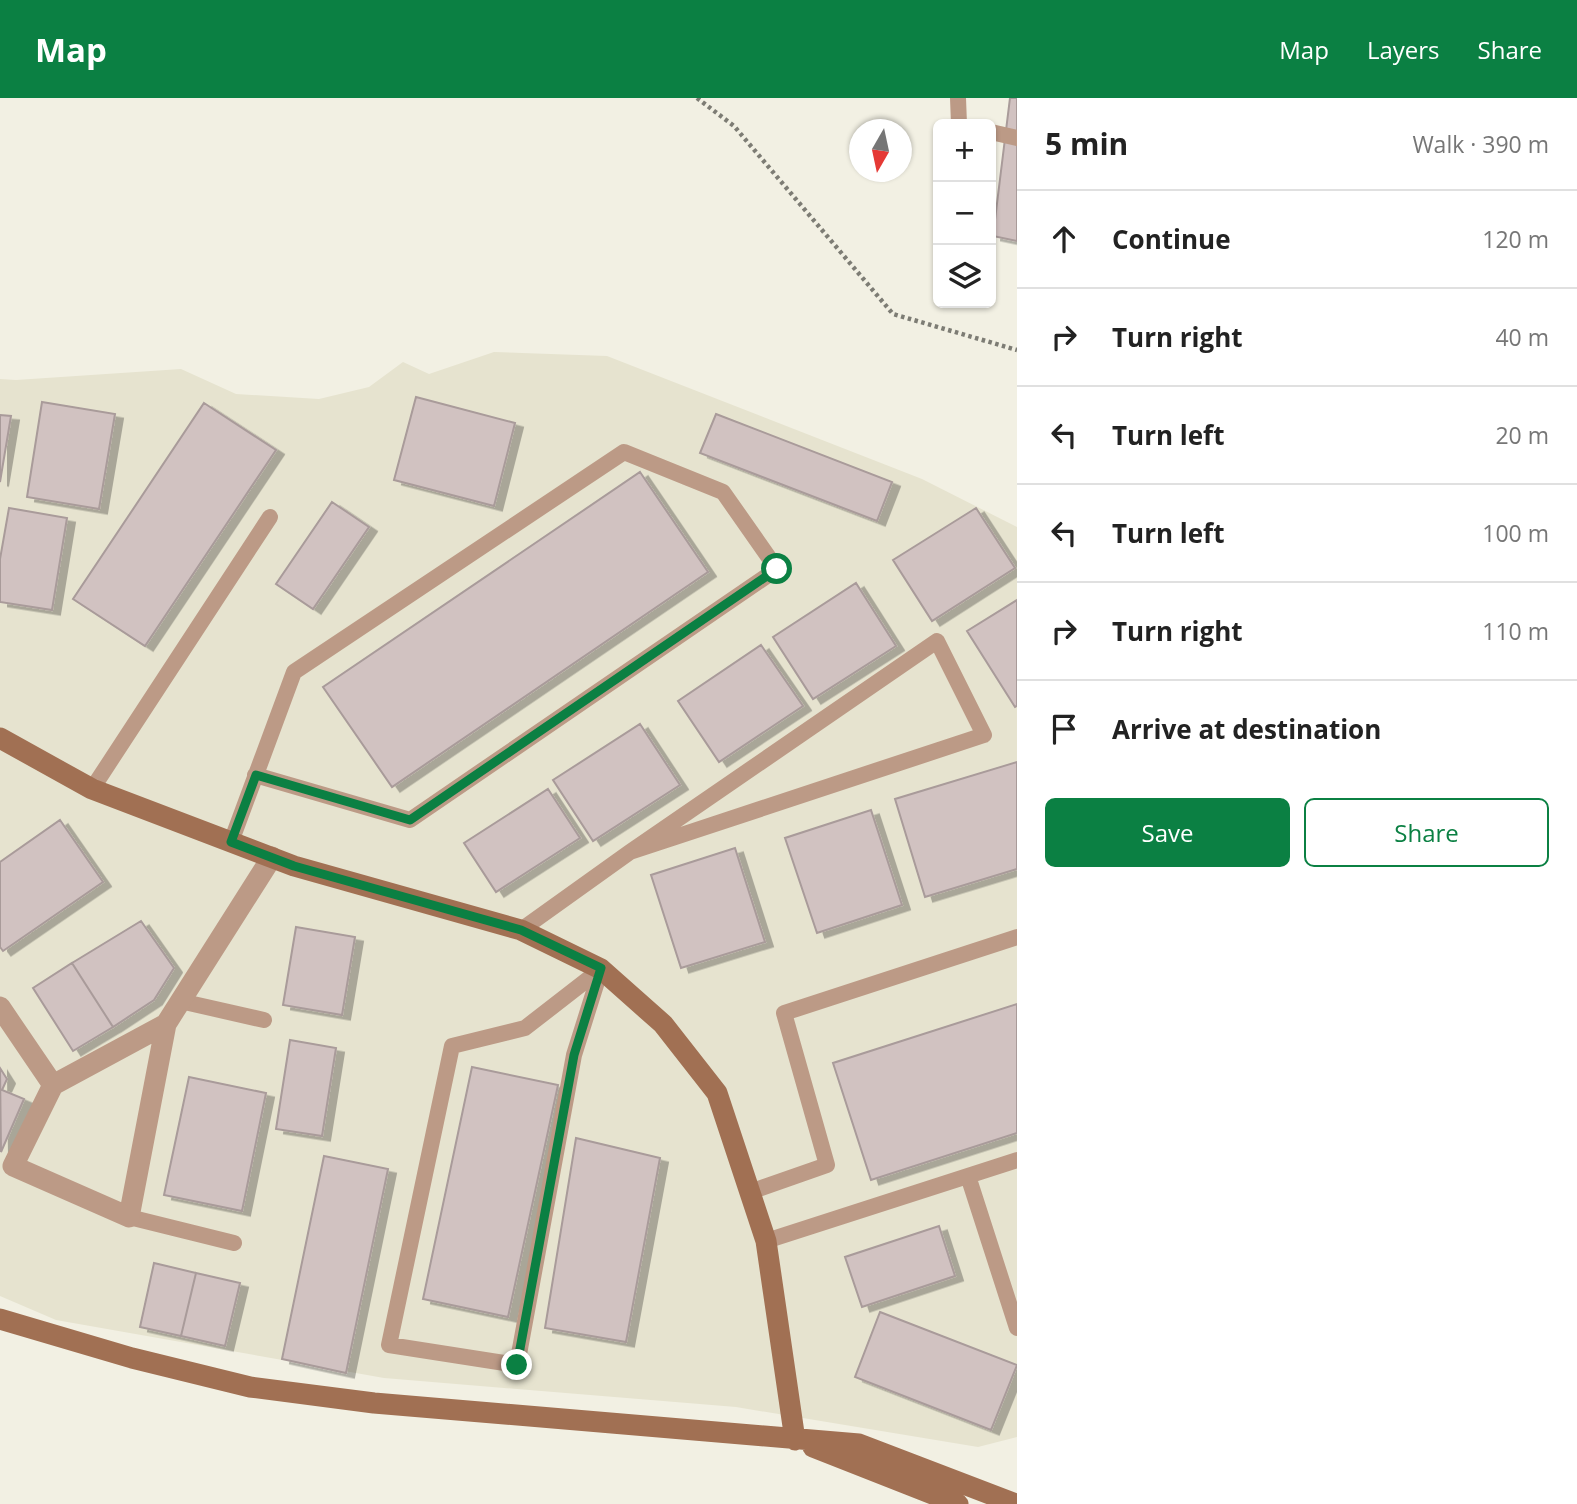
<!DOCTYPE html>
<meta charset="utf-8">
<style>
body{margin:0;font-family:"Open Sans",sans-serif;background:#f6f6f6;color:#222}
.controls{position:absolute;right:21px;top:21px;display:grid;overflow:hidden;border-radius:10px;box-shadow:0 2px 5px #0004}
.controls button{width:63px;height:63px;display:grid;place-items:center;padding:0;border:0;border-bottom:2px solid #e0e0e0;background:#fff;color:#222;font:35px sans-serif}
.compass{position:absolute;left:849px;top:21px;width:63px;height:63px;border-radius:50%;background:#fff;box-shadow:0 2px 5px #0004;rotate:189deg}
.stop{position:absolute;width:21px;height:21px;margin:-16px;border:5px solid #0b8043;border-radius:50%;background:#fff}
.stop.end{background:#0b8043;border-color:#fff;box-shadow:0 2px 7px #0008}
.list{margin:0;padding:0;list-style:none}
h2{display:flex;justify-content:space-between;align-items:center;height:91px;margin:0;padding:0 28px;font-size:30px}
h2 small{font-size:23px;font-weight:400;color:#767676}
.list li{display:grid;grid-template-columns:46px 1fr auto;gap:21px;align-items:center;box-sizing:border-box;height:98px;padding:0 28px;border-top:2px solid #e0e0e0}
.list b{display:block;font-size:26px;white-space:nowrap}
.list em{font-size:23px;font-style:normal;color:#767676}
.actions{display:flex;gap:14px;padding:21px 28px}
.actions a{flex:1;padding:16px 0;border:2px solid #0b8043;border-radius:10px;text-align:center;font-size:24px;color:#0b8043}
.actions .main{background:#0b8043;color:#fff}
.icon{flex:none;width:38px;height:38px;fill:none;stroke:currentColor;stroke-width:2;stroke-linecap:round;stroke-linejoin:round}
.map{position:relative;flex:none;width:1017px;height:1406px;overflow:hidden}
header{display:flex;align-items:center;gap:42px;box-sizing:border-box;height:98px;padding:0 35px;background:#0b8043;color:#fff}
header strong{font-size:33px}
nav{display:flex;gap:38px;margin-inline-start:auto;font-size:24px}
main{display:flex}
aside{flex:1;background:#fff}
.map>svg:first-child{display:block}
.built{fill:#e6e3cf}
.building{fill:#d1c2c1;stroke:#a99b9a;stroke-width:2;filter:url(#shadow)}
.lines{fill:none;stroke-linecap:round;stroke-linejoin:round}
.path{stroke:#7d7c74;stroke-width:4.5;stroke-dasharray:3.5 3.5;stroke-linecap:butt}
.lane{stroke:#bc9a86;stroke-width:16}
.street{stroke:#bc9a86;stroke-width:21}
.secondary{stroke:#a17053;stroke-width:21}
.route{stroke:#0b8043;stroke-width:9}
</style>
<header>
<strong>Map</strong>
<nav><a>Map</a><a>Layers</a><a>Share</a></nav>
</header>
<main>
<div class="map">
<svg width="1017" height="1406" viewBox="0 0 1017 1406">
<defs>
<filter id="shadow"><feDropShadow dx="8" dy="4.5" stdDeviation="0" flood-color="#0004"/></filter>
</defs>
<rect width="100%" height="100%" fill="#f2f0e3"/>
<path class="built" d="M494 254 607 258 922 381 1017 429V1339L978 1349 736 1309 384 1280 56 1222 0 1198V281L16 282 181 271 236 296 319 301 369 289 403 264 429 276Z"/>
<path class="building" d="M1010 0H1017V143L993 138Z
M416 299 515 325 494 408 394 382Z
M42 304 115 316 99 411 27 399Z
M204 305 276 352 145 548 73 501Z
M716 316 892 384 877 423 700 355Z
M0 317 11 318 0 384Z
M640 374 708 474 392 689 323 589Z
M332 404 369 429 313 511 276 486Z
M9 410 67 420 52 512 0 504V461Z
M976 410 1015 470 932 523 893 462Z
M856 485 896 548 813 601 773 539Z
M1017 502V608L1015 609 967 533Z
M761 547 803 608 719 664 678 603Z
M640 626 680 687 593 743 553 682Z
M1017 664V771L925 799 895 701Z
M548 691 580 740 496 794 464 745Z
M871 712 902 807 817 835 785 740Z
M60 722 103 784 3 853 0 849V764Z
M735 750 765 844 681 870 651 777Z
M141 823 174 870 154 902 113 929 72 865Z
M296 829 355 839 342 917 283 907Z
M72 865 113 929 73 953 33 890Z
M1017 906V1035L871 1082 833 965Z
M290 942 336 950 322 1038 276 1031Z
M472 969 558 987 508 1219 423 1201Z
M0 970 7 981 2 992 24 1001 1 1054Z
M189 979 266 995 242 1113 164 1097Z
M576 1040 660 1060 626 1244 545 1230Z
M324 1058 388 1071 346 1275 282 1261Z
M939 1128 955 1178 862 1209 845 1159Z
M154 1165 196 1175 181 1238 140 1229Z
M196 1175 240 1185 225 1248 181 1238Z
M880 1214 1017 1267 991 1332 855 1279Z"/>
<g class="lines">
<path class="path" d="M697 0 734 28 893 216 1017 252"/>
<path class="lane" d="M958 0 959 26
M991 34 1017 40
M92 691 270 419
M231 744 294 574 624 354 723 394 777 471 410 722 255 677
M521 832 630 754 937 543 984 637 630 754
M601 871 574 957 517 1267 389 1247 452 948 525 930Z
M180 903 264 922
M968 1078 1017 1230
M750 1094 827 1067 784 915 1017 839
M129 1119 234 1145
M766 1143 1017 1062"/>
<path class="street" d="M0 909 53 987
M166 926 129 1119 13 1068 53 987 166 926 272 759"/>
<path class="secondary" d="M0 640 92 691 294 768 521 832 601 871 663 926 717 995 766 1143 795 1342
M0 1221 132 1260 250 1289 374 1305 859 1346 1016 1406
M813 1349 958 1406"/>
</g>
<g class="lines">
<path class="route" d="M517 1267 574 957 601 870 521 832 294 768 231 744 256 677 410 722 777 471"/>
</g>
</svg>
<div class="controls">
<button>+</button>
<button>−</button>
<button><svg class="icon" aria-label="layers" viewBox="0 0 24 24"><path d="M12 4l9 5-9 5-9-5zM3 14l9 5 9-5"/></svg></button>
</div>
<svg class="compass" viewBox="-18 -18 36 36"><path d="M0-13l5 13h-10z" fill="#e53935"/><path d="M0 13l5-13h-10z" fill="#767676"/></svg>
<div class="stop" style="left:777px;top:471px"></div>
<div class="stop end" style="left:517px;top:1267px"></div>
</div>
<aside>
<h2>5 min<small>Walk · 390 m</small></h2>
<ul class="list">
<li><svg class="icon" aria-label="ahead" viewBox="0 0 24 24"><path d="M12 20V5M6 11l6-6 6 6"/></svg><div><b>Continue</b></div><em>120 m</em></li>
<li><svg class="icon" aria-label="right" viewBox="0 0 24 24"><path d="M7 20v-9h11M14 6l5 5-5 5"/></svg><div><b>Turn right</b></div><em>40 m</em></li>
<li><svg class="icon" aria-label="left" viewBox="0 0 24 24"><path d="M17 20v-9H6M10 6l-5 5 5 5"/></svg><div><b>Turn left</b></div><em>20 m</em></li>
<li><svg class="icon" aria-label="left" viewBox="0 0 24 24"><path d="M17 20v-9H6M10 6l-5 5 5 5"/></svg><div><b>Turn left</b></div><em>100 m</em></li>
<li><svg class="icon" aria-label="right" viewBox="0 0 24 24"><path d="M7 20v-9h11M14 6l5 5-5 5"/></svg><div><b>Turn right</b></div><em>110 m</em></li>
<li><svg class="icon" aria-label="arrive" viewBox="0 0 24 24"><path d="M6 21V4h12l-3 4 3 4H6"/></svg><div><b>Arrive at destination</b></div></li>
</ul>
<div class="actions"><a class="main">Save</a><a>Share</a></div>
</aside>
</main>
